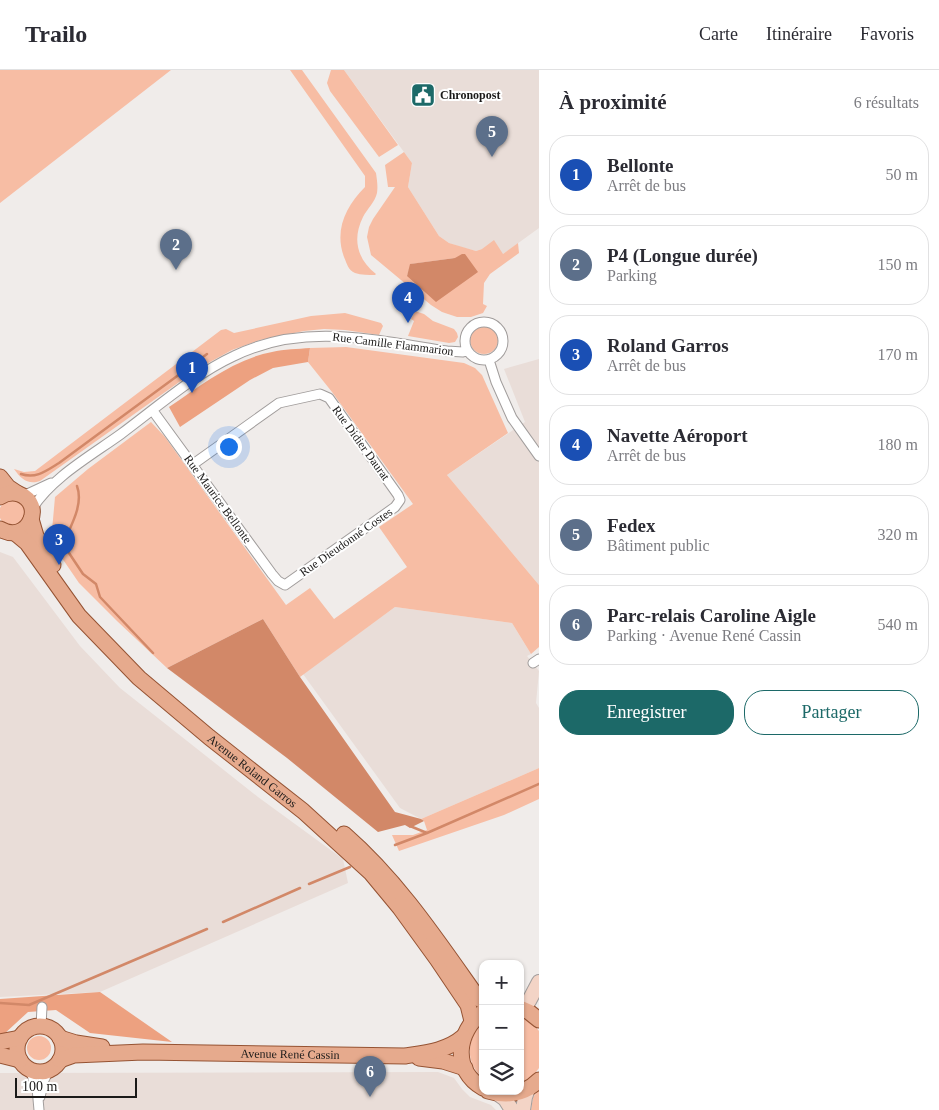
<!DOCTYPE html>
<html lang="fr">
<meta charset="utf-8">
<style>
body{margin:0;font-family:Georgia,serif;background:#f7f7f7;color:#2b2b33}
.controls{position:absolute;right:15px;bottom:15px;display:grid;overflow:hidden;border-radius:10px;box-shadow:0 1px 4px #0004}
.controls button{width:45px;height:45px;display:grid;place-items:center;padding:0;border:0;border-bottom:1px solid #e1e1e2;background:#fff;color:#2b2b33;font:25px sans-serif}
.scale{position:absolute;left:15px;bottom:12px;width:122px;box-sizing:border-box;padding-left:5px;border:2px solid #1b1a19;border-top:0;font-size:14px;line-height:18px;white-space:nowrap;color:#1b1a19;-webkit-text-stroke:4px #fff;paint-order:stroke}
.you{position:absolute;left:228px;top:376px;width:18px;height:18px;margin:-12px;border:4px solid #fff;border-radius:50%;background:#1a73e8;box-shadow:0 0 0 8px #1a73e833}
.badge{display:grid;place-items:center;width:32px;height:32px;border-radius:50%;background:#1c6968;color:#fff;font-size:16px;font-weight:700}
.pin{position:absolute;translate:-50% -41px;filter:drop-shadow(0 1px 2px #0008)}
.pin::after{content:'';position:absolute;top:26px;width:18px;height:15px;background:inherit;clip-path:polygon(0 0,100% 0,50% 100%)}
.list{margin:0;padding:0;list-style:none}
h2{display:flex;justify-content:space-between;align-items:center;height:65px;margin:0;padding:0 20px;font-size:21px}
h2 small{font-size:16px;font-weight:400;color:#7c7c81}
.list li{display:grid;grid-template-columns:32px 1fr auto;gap:15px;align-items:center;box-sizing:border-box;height:80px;margin:0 10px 10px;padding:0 10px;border:1px solid #e1e1e2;border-radius:20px}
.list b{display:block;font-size:19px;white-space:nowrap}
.list p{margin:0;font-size:16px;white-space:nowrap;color:#7c7c81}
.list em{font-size:16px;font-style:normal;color:#7c7c81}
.actions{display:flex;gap:10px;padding:15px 20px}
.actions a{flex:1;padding:11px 0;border:1px solid #1c6968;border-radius:20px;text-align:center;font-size:18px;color:#1c6968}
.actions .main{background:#1c6968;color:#fff}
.icon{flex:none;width:28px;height:28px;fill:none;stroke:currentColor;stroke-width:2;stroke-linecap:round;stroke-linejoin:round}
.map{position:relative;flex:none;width:539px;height:1040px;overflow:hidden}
header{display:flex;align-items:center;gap:30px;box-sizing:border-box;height:70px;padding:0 25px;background:#fff;border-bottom:1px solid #e1e1e2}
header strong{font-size:24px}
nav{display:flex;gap:28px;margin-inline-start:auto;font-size:18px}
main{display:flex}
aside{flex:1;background:#fff}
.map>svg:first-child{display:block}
.built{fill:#e9ddd8}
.green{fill:#f7bda4;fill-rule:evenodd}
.forest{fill:#eda180}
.water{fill:#d28868}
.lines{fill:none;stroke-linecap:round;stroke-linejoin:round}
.stream{stroke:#d28868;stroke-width:2.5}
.street-casing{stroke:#a19d9c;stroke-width:11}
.secondary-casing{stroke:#a19d9c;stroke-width:16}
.primary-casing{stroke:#955333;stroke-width:17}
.street{stroke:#fff;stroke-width:9}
.secondary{stroke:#f3d4c6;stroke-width:14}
.primary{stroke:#e6aa8d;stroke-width:15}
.labels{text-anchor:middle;stroke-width:4;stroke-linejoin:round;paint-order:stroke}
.poi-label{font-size:12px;font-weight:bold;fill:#1b1a19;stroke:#fff;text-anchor:start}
.street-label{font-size:12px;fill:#1b1a19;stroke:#fff}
</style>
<header>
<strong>Trailo</strong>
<nav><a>Carte</a><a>Itinéraire</a><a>Favoris</a></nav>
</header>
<main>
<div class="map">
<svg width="539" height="1040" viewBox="0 0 539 1040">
<rect width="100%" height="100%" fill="#f0ecea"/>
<path class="built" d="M344 0H539V158L503 184 482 179 476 181 461 177 449 173 439 166 408 117 412 93Z
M539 289V515L447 405 525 352 504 299Z
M0 482 13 487 80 576 120 618 258 727 343 789 348 813 100 922 0 927Z
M395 537 512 553 531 584 527 586 539 601 536 633 539 638V698L421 749 400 738 303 604Z
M438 1002 454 1008 462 1019 470 1027 491 1035 496 1040H0V1003Z"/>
<path class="green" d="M0 0H171L0 133Z
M290 0H302L376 103C377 110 378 116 377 123 375 132 367 139 363 147 352 169 357 189 376 204L375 205C369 205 361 205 355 203 348 200 347 194 344 187 334 160 346 136 365 117V106Z
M331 0H344L398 75 379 87 330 21 327 13Z
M404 82 412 93 408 117 439 166 449 173 476 181 482 179 494 170 503 184 518 173 519 183 490 204 484 213 483 234 487 236 483 243 471 247H457L442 242 431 235 371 185 367 167 369 157 373 149 395 117H388L385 95ZM455 188 407 206 411 194Z
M415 241 424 244 433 251 454 259 457 263 458 267 455 272 449 273 408 266 414 251 411 249Z
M345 243 381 253 383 256 379 265 345 260 324 259 304 261 260 270 232 280 199 298 40 411C28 415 21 409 14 399L24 402 35 401 221 260 226 259 234 263 311 246Z
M470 270a14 14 0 1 1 28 0a14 14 0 1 1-28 0Z
M346 277 464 293 475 298 482 305 508 363 447 405 539 515V577L531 584 512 553 395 537 300 607 263 549 167 598 117 551 79 513 51 472 55 427 88 399 151 352 165 367 286 535 310 518 334 549 407 497 379 457 413 434 332 322 308 292 310 278Z
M-1 443a13 13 0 1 1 26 0a13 13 0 1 1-26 0Z
M539 698V729L504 745 399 781 392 765H413L427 760 424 751 421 749Z
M520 945 531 951 539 961V998L533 1006 520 1014Z
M483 951V1008C464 993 467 968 483 951Z
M27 978a12 12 0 1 1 24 0a12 12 0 1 1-24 0Z
M539 1020V1040H531L533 1027Z"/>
<path class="forest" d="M310 278 308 292 273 298 250 310 180 357 169 337C200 316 234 289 272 282 284 279 298 279 310 278Z
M100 922 172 972 90 963 56 940 28 942 3 965H0V929Z"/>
<path class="water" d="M462 184H465L478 202 436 232 407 206 410 194 455 188Z
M263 549 300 607 395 742 421 749 424 751 410 758 405 755 378 762 287 688 167 598Z"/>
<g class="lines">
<path class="stream" d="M21 404C36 409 46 401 59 393L207 284
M77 416C84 435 70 457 63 474L83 504 96 514 100 527 153 583
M410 756 427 763
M395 775 427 763 539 714
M309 814 350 797
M223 852 300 818
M0 933 29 935 207 859"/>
<defs>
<path id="street" d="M465 271a19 19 0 1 1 38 0a19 19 0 1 1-38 0Z
M489 290 496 312 512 348 539 386
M153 341 272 504 278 511 285 515 395 437 400 430 398 425 329 328 320 324 279 333 192 395
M23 426 51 413
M32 439C51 408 92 385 121 364 156 338 195 304 234 286 303 252 375 270 447 281L463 282 467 281
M533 593 539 589
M41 956 42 937
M30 1000 37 1018 39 1040
M40 1027 44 1010 49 1000"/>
<path id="secondary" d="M520 936 529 931 539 912
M498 1024 505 1029 512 1040
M523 1040 525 1027 528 1019"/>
<g id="primary">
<path d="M0 407 8 417 17 423"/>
<path d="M0 427C6 423 12 422 19 424 46 434 28 475 0 459"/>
<path d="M31 449 36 466 53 495"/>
<path id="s1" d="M15 463 27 473 79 546 139 608 209 667 303 741 371 803 400 838 437 889 468 935 472 951"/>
<path d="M344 764C398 811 437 870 478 928L483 931"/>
<path d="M520 938 529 942 539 950"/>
<path d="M483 942C456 962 452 1000 483 1018"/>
<circle cx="40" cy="979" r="23"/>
<path d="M60 968 76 973 102 977"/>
<path d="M0 972 20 968"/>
<path d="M0 985 20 990"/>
<path d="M419 988 443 991 465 998"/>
<path id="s2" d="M60 990 74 985 143 982 405 986C425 983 447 981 463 967"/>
<path d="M488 1021C507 1027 525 1024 539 1010"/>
</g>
</defs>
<use href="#street" class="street-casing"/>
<use href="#secondary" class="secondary-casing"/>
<use href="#primary" class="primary-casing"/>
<use href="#street" class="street"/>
<use href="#secondary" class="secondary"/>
<use href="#primary" class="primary"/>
</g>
<defs>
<symbol id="civic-square" viewBox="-11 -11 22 22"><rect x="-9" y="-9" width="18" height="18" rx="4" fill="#1c6968" stroke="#fff"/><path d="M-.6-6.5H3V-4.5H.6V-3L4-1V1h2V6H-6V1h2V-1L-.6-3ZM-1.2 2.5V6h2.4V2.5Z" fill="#fff"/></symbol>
</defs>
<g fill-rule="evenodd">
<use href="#civic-square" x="409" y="11" width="28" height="28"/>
</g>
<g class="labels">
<g class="poi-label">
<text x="440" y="29">Chronopost</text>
</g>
<g class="street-label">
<text transform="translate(393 274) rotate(7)" y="4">Rue Camille Flammarion</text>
<text transform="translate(361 373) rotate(54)" y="4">Rue Didier Daurat</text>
<text transform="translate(218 429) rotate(54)" y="4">Rue Maurice Bellonte</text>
<text transform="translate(346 472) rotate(-35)" y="4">Rue Dieudonné Costes</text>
<text dy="4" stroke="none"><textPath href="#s1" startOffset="338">Avenue Roland Garros</textPath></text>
<text dy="4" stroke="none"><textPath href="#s2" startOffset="231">Avenue René Cassin</textPath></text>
</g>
</g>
</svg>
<div class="controls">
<button>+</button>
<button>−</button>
<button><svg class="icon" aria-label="layers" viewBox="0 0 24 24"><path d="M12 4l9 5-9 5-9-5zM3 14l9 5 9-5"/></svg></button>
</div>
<div class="scale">100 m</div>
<div class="you"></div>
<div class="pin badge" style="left:192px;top:323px;background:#1a4fb4">1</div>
<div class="pin badge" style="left:176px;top:200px;background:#5c6f8a">2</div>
<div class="pin badge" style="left:59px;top:495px;background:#1a4fb4">3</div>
<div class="pin badge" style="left:408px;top:253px;background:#1a4fb4">4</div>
<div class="pin badge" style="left:492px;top:87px;background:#5c6f8a">5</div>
<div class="pin badge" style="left:370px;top:1027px;background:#5c6f8a">6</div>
</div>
<aside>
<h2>À proximité<small>6 résultats</small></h2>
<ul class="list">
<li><span class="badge" style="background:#1a4fb4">1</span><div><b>Bellonte</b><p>Arrêt de bus</p></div><em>50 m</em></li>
<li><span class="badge" style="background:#5c6f8a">2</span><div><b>P4 (Longue durée)</b><p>Parking</p></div><em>150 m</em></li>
<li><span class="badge" style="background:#1a4fb4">3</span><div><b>Roland Garros</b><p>Arrêt de bus</p></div><em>170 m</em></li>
<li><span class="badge" style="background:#1a4fb4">4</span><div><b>Navette Aéroport</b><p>Arrêt de bus</p></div><em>180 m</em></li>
<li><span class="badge" style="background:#5c6f8a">5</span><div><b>Fedex</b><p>Bâtiment public</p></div><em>320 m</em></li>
<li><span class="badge" style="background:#5c6f8a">6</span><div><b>Parc-relais Caroline Aigle</b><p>Parking · Avenue René Cassin</p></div><em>540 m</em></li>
</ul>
<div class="actions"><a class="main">Enregistrer</a><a>Partager</a></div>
</aside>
</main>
